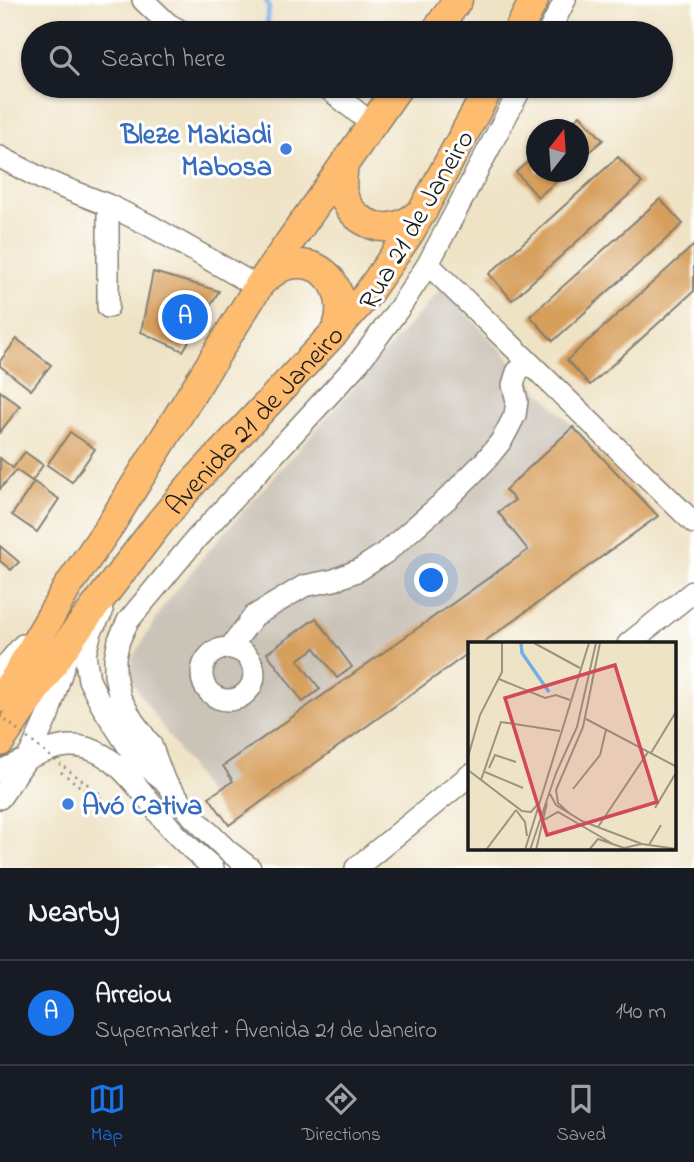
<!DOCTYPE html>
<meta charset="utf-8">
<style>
body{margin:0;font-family:"Indie Flower",sans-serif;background:#242831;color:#f1f3f6}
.compass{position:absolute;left:526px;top:119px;width:63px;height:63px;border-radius:50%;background:#171b24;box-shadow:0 2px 5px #0004;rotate:17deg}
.you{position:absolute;left:432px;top:581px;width:24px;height:24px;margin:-18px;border:5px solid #fff;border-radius:50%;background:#1a73e8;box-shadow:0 0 0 10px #1a73e833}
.badge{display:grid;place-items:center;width:46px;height:46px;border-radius:50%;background:#1a73e8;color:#fff;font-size:23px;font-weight:700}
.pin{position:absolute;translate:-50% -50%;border:4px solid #fff;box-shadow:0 2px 7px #0006}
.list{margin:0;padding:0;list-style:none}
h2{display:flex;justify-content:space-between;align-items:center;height:91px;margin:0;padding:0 28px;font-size:30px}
h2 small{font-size:23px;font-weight:400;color:#9ea1a6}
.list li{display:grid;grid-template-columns:46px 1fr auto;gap:21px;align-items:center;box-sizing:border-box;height:105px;padding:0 28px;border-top:2px solid #363941}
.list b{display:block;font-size:26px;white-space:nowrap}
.list p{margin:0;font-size:23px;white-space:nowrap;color:#9ea1a6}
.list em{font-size:23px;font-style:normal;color:#9ea1a6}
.icon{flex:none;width:38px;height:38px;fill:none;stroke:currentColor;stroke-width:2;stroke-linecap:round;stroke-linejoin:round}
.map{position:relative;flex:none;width:694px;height:868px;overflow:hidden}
.search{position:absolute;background:#171b24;box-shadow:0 2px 5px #0004;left:21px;right:21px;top:21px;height:77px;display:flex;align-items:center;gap:18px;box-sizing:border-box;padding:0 24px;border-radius:38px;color:#9ea1a6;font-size:26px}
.sheet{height:196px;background:#171b24}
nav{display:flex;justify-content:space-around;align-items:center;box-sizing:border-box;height:98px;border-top:2px solid #363941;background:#171b24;font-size:19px;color:#9ea1a6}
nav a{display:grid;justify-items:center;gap:4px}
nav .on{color:#1a73e8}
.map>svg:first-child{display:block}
.industrial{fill:#cac3b8}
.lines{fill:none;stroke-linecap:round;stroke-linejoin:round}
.stream{stroke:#6fb1e4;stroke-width:5}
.building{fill:#d79f5b}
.minor-casing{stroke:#868071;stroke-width:24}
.major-casing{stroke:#868071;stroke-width:31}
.path{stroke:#868071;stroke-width:2.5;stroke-dasharray:2 5;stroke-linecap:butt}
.minor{stroke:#fff;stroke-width:21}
.major{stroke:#fdbc6f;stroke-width:28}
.path-bridge{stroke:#868071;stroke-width:2.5;stroke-dasharray:2 5;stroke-linecap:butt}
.shop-dot{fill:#3f7fe0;stroke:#fff;stroke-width:2.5}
.labels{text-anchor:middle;stroke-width:6;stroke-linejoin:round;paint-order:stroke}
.shop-label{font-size:28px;font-weight:bold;fill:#366cbe;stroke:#fff;text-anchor:end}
.street-label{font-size:28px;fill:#1c1c1c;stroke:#fff}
.inset-river{fill:none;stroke:#6fb1e4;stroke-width:3.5}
.inset-road{fill:none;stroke:#9b9382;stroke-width:2}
.view{fill:#d1495b;fill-opacity:0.15;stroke:#d1495b;stroke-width:3.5}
.inset-edge{fill:none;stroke:#1c1c1c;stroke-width:3.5}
</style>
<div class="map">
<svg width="694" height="868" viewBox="0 0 694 868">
<rect width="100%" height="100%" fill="#fff"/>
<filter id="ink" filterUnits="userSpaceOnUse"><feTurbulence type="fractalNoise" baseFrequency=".0143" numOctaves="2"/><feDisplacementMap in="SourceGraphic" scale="14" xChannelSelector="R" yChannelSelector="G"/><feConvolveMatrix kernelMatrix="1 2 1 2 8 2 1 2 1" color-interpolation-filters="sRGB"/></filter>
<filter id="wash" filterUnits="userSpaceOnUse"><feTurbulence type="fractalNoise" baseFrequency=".00686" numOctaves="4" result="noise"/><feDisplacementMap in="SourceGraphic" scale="28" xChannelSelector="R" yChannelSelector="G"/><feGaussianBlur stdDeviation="1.57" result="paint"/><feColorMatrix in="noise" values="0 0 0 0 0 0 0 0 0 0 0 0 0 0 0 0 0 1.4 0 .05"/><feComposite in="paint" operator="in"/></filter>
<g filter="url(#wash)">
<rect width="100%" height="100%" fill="#efe3c6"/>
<path class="industrial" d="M442 288 658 516 481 644H470V652L229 825 131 680 132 659 163 607 209 550Z"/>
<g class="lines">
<path class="stream" d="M266 0 269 7 266 33"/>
</g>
<g id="blocks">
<path class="building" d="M580 115 603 140 578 161V130H564Z
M536 154V172H567L538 197 516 172Z
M618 157 642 183 512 300 489 274Z
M660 199 683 224 553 341 530 316Z
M694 245V291L590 385 567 360Z
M153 272 219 291 183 351 141 332Z
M17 339 51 365 31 390 0 366V361Z
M0 391 20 406 0 432Z
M573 427 658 516 481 644H470V652L229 825 209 797 233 781 223 766 528 550 498 512 515 500 505 490Z
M70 432 95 449 72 482 47 465Z
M25 452 43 465 32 481 16 470 0 489V458L13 468Z
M34 482 59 499 37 532 12 515Z
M0 546 19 562 11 570 0 561Z
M316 618 352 667 337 678 315 648 298 660 320 689 303 702 267 653Z"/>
</g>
</g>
<g filter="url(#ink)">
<use href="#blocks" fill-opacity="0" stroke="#868071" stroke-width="2"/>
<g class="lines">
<defs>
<path id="minor" d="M143 0 168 24 184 33
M548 33 565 0
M325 86 373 125
M0 157 44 180 108 205 149 225 258 287
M428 264 694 523
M108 307V205
M102 612 91 631 85 654 89 680 102 706 135 757 164 780 193 817 228 851 250 868
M628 644 694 591
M230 648 254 616 304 586 334 580 359 570 385 553 447 499 485 461 502 440 515 415 517 401 513 385 517 372 528 362
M202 674a26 26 0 1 1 52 0a26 26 0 1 1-52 0Z
M0 672 23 645
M0 771C22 762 46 747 70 746 116 744 147 802 174 832 186 845 200 856 213 868
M164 780 151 745 133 721 120 698 115 675V658L119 640 128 621 196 539 359 362 400 307 428 264 522 86
M0 798 31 752 48 715 67 655
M356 868 470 775"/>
<g id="major">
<path d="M434 33 458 0"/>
<path d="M517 33 534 0"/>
<path d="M344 165C343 174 341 184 343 193 348 217 375 233 399 225 408 223 415 216 423 211"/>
<path d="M265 279C272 273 279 267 289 265 329 257 351 298 335 332"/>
<path d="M0 698 16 676 67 588 111 524 258 287 399 86"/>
<path id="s1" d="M0 742 73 635 160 522 191 485 333 334 366 296 409 234 424 208 490 86"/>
</g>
</defs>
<use href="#minor" class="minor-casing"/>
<use href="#major" class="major-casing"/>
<path class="path" d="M61 772 98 800 102 795 64 767"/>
<use href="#minor" class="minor"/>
<use href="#major" class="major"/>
<path class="path-bridge" d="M0 716 61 765"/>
</g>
</g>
<g class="shop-dot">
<circle cx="286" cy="149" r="7"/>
<circle cx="68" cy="804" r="7"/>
</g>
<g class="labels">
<g class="shop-label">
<text x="272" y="143">Bleze Makiadi<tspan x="272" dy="32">Mabosa</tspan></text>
<text x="82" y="814" text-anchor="start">Avó Cativa</text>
</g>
<g class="street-label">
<text transform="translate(415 219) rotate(-60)" y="10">Rua 21 de Janeiro</text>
<text dy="10" stroke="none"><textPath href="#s1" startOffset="411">Avenida 21 de Janeiro</textPath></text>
</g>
</g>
<g transform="translate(468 642)">
<rect width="208" height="208" fill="#efe3c6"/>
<path class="inset-river" d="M53 1 54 11 81 50"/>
<path class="inset-road" d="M66 1 112 26M31 37 77 56 88 53 102 58M118 77 209 125M183 111 209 68M0 115 12 73 34 30V1M21 126 27 113 48 120M0 128 54 169 63 170 69 163M17 130 55 146M13 138 33 80 92 89M105 147 132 113 138 88M82 152 88 163 114 179 174 202 209 207M187 166 209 129M48 168 57 180 59 194M101 171 90 161 88 148 115 85 132 1M74 179 90 170 145 202M130 185 180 110M181 203 193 183M18 208 48 168M57 208 121 1M62 208 88 131 109 85 128 1M68 208 79 161M121 208 130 197 156 206 173 202"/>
<path class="view" d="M147 23 189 160 79 193 37 56Z"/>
<rect width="208" height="208" class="inset-edge"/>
</g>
</svg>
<svg class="compass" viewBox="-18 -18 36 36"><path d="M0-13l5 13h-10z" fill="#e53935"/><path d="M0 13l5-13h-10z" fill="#9ea1a6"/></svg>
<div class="you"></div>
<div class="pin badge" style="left:185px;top:317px">A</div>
<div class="search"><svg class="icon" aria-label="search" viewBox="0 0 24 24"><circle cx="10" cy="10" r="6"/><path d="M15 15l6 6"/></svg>Search here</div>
</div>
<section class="sheet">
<h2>Nearby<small></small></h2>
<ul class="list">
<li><span class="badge">A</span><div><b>Arreiou</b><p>Supermarket · Avenida 21 de Janeiro</p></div><em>140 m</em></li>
</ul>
</section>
<nav>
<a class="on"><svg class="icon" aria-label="map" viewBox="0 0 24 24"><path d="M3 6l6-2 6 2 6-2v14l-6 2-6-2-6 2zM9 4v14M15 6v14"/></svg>Map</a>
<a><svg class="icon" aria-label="directions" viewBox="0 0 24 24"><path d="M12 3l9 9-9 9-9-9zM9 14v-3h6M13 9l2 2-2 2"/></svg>Directions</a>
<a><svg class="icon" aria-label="saved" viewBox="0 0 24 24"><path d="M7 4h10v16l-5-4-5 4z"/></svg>Saved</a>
</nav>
